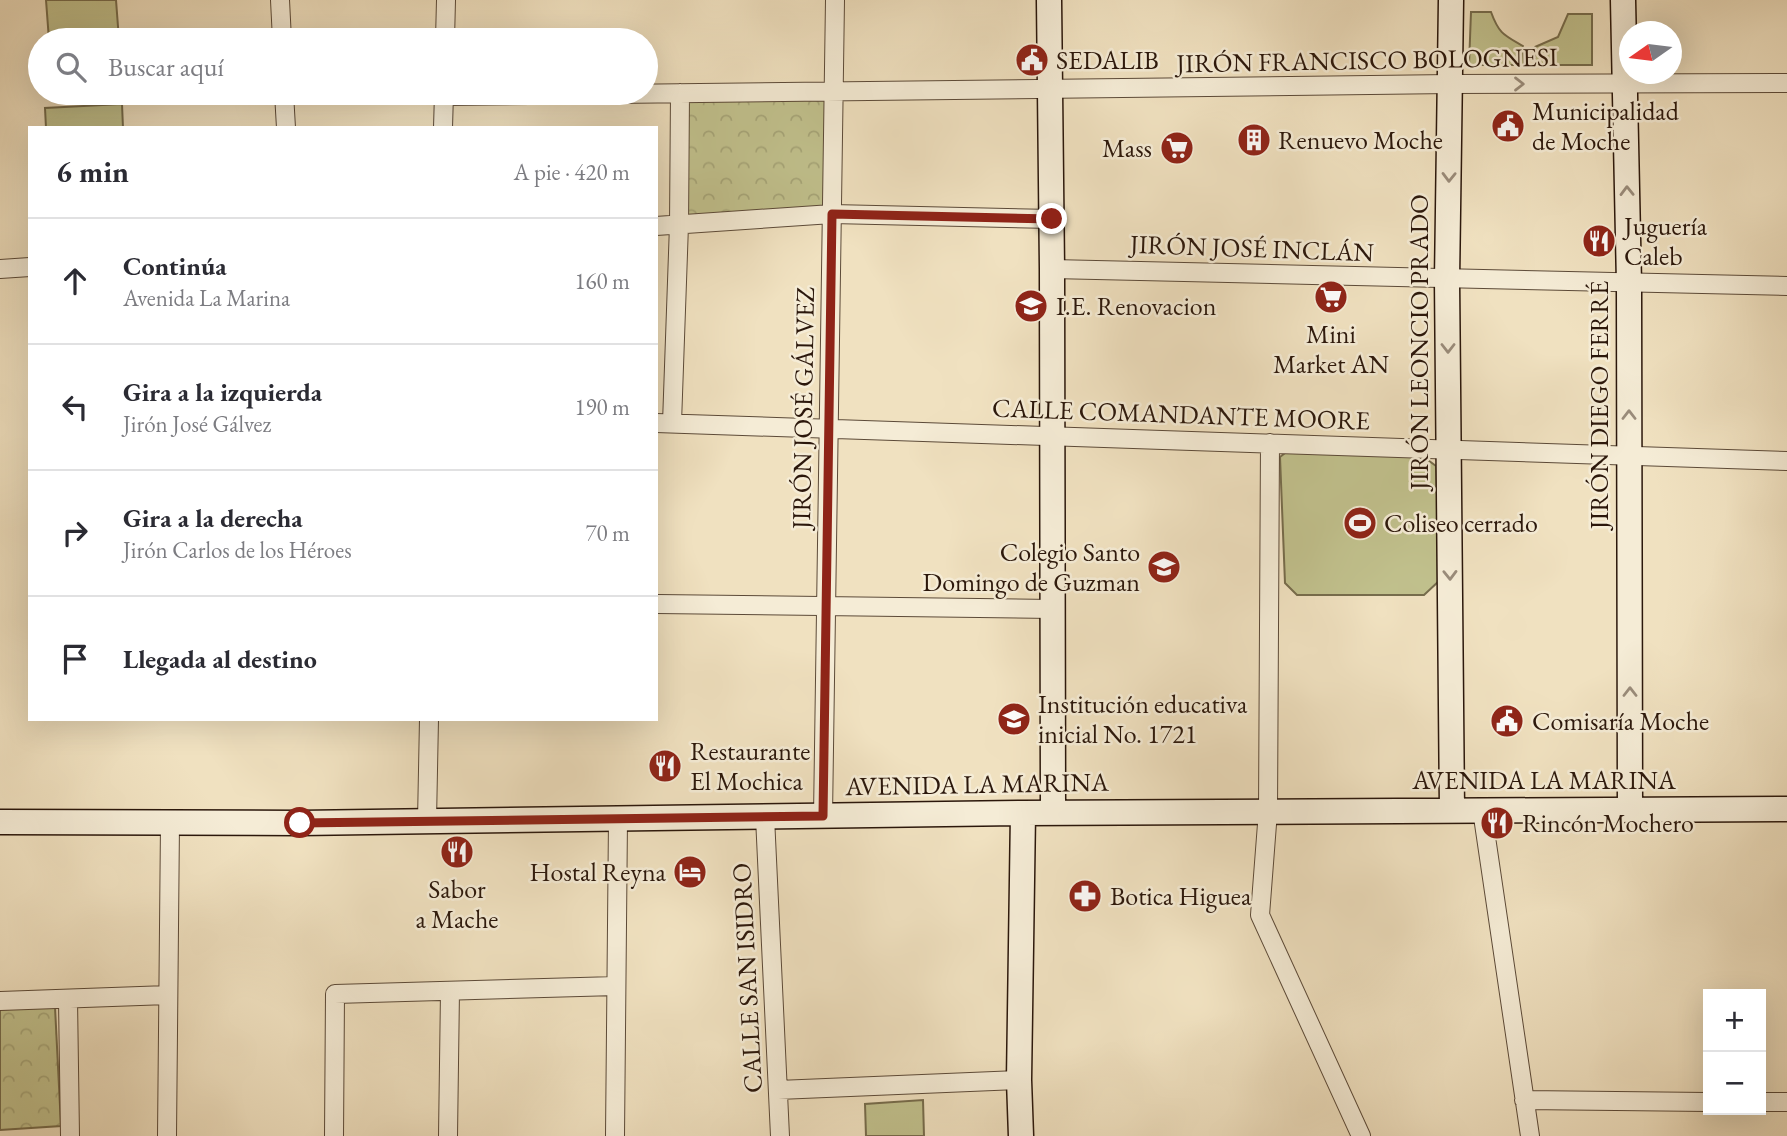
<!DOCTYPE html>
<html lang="es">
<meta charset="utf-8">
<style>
body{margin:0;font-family:"EB Garamond",serif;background:#f7f7f7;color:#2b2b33}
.controls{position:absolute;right:21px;bottom:21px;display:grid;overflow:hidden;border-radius:0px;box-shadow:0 7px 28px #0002}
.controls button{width:63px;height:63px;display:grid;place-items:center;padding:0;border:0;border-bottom:2px solid #e1e1e2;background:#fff;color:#2b2b33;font:35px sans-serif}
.compass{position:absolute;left:1619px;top:21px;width:63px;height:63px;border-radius:50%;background:#fff;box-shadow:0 7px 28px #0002;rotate:256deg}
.stop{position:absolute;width:21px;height:21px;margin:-16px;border:5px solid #8f2418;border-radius:50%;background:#fff}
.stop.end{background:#8f2418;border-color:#fff;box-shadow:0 2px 7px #0008}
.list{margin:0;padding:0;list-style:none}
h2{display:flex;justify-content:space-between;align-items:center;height:91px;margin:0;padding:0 28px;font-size:30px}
h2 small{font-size:23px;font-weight:400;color:#7c7c81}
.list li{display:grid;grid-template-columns:46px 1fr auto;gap:21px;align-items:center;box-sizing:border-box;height:126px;padding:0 28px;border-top:2px solid #e1e1e2}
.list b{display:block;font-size:26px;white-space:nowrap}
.list p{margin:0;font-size:23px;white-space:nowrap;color:#7c7c81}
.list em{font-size:23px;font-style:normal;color:#7c7c81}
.icon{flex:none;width:38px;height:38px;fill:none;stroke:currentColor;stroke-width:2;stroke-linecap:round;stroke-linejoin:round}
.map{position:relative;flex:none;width:1787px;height:1136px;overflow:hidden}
.search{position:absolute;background:#fff;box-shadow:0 7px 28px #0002;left:28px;top:28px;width:630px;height:77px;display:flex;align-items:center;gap:18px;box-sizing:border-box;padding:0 24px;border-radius:38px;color:#7c7c81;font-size:26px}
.panel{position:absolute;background:#fff;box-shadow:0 7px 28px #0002;left:28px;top:126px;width:630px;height:595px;border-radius:0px}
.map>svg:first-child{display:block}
.green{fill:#c1c18d;stroke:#766c4c;stroke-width:2}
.park{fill:url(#park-crowns);stroke:#766c4c;stroke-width:2}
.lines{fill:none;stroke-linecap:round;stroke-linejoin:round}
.street-casing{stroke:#5c4a38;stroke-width:20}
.secondary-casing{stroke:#2b170b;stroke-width:27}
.street{stroke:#f5ecd6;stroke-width:18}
.secondary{stroke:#f5ecd6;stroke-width:24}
.oneway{stroke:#9a8c7b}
.route{stroke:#8f2418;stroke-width:9}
.labels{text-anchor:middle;stroke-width:5;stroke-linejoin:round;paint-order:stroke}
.poi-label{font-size:26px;fill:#2b170b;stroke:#f5ecd6;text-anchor:start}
.street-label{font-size:26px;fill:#2b170b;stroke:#f5ecd6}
</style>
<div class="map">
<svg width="1787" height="1136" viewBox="0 0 1787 1136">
<defs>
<pattern id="park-crowns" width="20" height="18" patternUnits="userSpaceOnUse" patternTransform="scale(1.75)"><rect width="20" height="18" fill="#c1c18d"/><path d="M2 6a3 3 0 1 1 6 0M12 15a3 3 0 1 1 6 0" fill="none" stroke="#a6a578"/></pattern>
</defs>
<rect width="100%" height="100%" fill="#f0e1c0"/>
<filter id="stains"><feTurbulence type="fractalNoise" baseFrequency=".00286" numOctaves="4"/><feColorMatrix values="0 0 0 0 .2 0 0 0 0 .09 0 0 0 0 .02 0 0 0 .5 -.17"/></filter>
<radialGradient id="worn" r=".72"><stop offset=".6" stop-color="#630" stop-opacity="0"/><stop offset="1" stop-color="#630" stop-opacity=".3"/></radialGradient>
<path class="green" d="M46 0H116L119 40H49Z
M1471 12H1491C1499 34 1504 35 1523 46L1524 65H1469Z
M1568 14H1592V65H1535V47L1558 37Z
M122 104 123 128H46L45 108Z
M1289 450 1421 455 1436 466 1440 580 1424 595H1297L1285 583 1280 457Z
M923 1100 924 1136H866L865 1104Z"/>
<path class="park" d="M828 96 826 211 684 220 686 97Z
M55 1007 61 1126 0 1130V1009Z"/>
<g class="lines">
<defs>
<path id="street" d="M280 0 282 40
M445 40 446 0
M284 93 286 128
M444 96 1451 84 1787 83
M443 128 444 93
M656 226 832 214 1052 219
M0 269 30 267
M1052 269 1787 286
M656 423 1787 461
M672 423 679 225 680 93
M1270 443 1268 811 1260 915 1361 1136
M656 604 1053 609
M1482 810 1530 1136
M823 816 835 0
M765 817 780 1136
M427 821 429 719
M68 999 70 1136
M0 1001 168 995
M778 1090 1019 1080
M1524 1100 1708 1102
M1761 1102H1787
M167 1136 170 823
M334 1136 335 994 616 986
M448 1136 450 991
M615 1136 618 819"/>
<path id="secondary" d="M1049 0 1052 269 1053 813
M1451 0 1447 280 1452 810
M1623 0 1629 284 1630 809
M0 822 300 823 1023 813 1787 809
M1021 1136 1019 1080 1023 813"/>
</defs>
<use href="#street" class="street-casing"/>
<use href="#secondary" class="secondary-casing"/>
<use href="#street" class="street"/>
<use href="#secondary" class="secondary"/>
</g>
<defs><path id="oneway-chevron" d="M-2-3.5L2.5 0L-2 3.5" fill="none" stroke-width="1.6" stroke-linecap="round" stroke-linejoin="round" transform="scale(1.75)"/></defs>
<g class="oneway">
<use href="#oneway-chevron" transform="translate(1519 84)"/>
<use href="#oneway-chevron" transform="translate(1449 177) rotate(91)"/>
<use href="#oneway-chevron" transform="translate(1627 191) rotate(-91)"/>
<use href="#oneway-chevron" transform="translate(1448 348) rotate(90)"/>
<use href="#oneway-chevron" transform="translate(1629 415) rotate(-90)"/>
<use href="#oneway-chevron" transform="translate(1450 575) rotate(89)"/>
<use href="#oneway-chevron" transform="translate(1630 692) rotate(-90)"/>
</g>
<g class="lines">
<path class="route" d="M300 823 823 816 832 214 1052 219"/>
</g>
<defs>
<symbol id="civic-disc" viewBox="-11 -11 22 22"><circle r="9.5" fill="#8f2418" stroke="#f5ecd6"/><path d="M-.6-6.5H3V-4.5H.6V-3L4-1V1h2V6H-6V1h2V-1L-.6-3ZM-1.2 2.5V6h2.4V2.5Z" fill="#fff"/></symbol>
<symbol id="building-disc" viewBox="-11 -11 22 22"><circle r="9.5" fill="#8f2418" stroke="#f5ecd6"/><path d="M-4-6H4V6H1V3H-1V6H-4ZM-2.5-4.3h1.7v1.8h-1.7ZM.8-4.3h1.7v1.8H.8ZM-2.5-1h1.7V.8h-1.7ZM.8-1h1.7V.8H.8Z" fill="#fff"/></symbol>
<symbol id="supermarket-disc" viewBox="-11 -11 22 22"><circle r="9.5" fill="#8f2418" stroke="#f5ecd6"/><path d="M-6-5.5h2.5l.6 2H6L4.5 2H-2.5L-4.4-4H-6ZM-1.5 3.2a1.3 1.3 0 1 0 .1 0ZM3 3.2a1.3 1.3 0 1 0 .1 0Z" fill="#fff"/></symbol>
<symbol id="restaurant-disc" viewBox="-11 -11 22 22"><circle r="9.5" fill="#8f2418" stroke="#f5ecd6"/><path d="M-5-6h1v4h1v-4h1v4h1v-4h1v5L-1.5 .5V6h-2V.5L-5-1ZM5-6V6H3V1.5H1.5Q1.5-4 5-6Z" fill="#fff"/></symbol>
<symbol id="school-disc" viewBox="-11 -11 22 22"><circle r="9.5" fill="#8f2418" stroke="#f5ecd6"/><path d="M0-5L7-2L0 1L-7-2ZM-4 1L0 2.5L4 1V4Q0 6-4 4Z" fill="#fff"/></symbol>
<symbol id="stadium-disc" viewBox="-11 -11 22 22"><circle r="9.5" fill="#8f2418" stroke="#f5ecd6"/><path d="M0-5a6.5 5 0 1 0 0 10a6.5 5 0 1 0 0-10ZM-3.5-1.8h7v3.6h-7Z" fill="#fff"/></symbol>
<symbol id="hotel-disc" viewBox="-11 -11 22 22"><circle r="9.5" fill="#8f2418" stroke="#f5ecd6"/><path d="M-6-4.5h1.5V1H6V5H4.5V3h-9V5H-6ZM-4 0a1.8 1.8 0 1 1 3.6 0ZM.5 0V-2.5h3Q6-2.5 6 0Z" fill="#fff"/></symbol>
<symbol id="pharmacy-disc" viewBox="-11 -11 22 22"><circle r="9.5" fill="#8f2418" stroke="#f5ecd6"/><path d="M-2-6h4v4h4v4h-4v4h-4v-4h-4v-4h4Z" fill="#fff"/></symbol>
</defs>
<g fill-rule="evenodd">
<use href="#civic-disc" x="1013" y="41" width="38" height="38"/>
<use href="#civic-disc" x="1489" y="107" width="38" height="38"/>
<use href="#building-disc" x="1235" y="121" width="38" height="38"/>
<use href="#supermarket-disc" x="1158" y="129" width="38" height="38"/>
<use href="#restaurant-disc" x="1580" y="222" width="38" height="38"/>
<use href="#supermarket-disc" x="1312" y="278" width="38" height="38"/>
<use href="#school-disc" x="1012" y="287" width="38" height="38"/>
<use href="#stadium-disc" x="1341" y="504" width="38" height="38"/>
<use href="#school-disc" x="1145" y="548" width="38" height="38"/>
<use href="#school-disc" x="995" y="700" width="38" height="38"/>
<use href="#civic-disc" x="1488" y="702" width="38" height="38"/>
<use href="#restaurant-disc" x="646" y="747" width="38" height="38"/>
<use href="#restaurant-disc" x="1478" y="804" width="38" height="38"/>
<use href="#restaurant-disc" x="438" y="833" width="38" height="38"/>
<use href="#hotel-disc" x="671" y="853" width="38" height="38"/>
<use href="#pharmacy-disc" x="1066" y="877" width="38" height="38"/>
</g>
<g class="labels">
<g class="poi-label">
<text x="1056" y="69">SEDALIB</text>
<text x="1532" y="120">Municipalidad<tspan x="1532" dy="30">de Moche</tspan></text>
<text x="1278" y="149">Renuevo Moche</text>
<text x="1152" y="157" text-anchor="end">Mass</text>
<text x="1624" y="235">Juguería<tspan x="1624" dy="30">Caleb</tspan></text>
<text x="1056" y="315">I.E. Renovacion</text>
<text x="1331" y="343" text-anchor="middle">Mini<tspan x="1331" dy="30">Market AN</tspan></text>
<text x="1384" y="532">Coliseo cerrado</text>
<text x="1140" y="561" text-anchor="end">Colegio Santo<tspan x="1140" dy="30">Domingo de Guzman</tspan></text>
<text x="1038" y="713">Institución educativa<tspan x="1038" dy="30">inicial No. 1721</tspan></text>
<text x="1532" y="730">Comisaría Moche</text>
<text x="690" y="760">Restaurante<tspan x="690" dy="30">El Mochica</tspan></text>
<text x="1522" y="832">Rincón Mochero</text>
<text x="666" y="881" text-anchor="end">Hostal Reyna</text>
<text x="457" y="898" text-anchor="middle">Sabor<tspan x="457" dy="30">a Mache</tspan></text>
<text x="1110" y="905">Botica Higuea</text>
</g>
<g class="street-label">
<text transform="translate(1367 60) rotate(-1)" y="9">JIRÓN FRANCISCO BOLOGNESI</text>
<text transform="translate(1252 248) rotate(2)" y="9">JIRÓN JOSÉ INCLÁN</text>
<text transform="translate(1419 342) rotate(-90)" y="9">JIRÓN LEONCIO PRADO</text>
<text transform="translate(1599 405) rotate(-90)" y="9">JIRÓN DIEGO FERRÉ</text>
<text transform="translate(803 408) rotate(-89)" y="9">JIRÓN JOSÉ GÁLVEZ</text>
<text transform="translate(1181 414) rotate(2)" y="9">CALLE COMANDANTE MOORE</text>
<text x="1544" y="789">AVENIDA LA MARINA</text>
<text transform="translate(977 784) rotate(-1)" y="9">AVENIDA LA MARINA</text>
<text transform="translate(747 978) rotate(-93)" y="9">CALLE SAN ISIDRO</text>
</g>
</g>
<rect width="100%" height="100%" filter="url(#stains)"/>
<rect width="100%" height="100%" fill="url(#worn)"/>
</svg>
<div class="controls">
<button>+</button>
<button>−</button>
</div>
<svg class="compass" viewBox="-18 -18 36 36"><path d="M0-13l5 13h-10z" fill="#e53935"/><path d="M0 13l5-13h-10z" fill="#7c7c81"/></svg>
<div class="stop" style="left:300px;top:823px"></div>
<div class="stop end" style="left:1052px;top:219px"></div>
<div class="search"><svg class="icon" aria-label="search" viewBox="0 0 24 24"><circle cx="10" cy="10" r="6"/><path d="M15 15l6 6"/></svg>Buscar aquí</div>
<section class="panel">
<h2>6 min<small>A pie · 420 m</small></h2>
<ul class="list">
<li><svg class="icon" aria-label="ahead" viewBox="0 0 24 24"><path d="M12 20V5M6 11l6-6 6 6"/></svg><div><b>Continúa</b><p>Avenida La Marina</p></div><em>160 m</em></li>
<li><svg class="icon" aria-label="left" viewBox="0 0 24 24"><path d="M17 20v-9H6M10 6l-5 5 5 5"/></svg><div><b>Gira a la izquierda</b><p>Jirón José Gálvez</p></div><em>190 m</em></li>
<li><svg class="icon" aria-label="right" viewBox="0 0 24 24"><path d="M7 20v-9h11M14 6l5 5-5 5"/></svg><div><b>Gira a la derecha</b><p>Jirón Carlos de los Héroes</p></div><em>70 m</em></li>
<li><svg class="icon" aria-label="arrive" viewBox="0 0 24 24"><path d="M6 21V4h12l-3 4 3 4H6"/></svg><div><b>Llegada al destino</b></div></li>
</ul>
</section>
</div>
